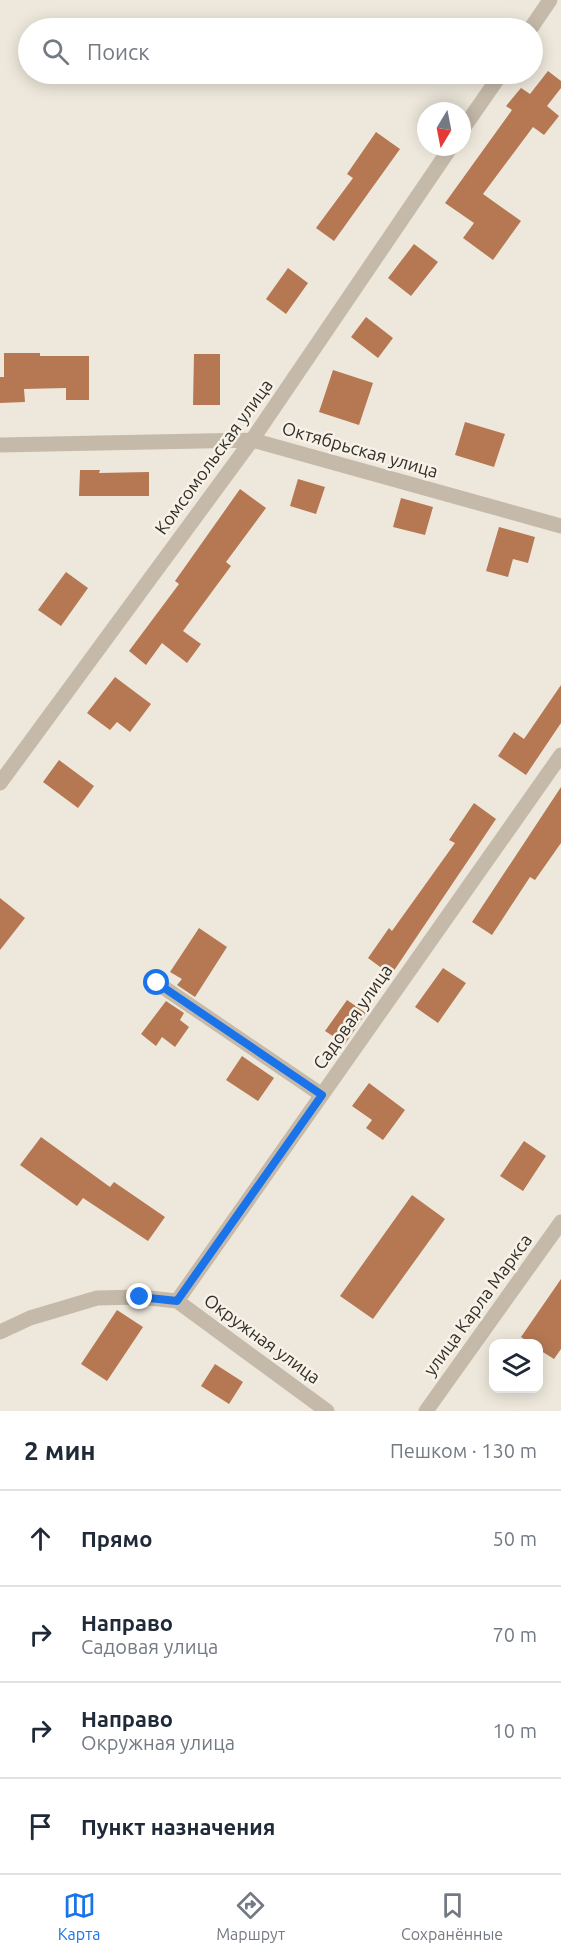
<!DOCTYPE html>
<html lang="ru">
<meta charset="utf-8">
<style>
body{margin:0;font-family:Ubuntu,sans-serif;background:#f6f6f7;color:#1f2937}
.controls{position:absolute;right:18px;bottom:18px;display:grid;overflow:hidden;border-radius:12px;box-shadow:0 3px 15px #0003}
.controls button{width:54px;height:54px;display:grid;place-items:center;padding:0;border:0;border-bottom:2px solid #e0e1e3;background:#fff;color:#1f2937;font:30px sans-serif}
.compass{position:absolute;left:417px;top:102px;width:54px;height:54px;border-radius:50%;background:#fff;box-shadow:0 3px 15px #0003;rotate:190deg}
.stop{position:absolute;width:18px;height:18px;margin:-14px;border:4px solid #1a73e8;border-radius:50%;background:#fff}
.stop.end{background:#1a73e8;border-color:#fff;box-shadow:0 2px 6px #0008}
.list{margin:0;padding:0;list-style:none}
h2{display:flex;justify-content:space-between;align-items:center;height:78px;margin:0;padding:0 24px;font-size:26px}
h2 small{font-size:20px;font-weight:400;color:#747a83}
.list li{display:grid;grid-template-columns:39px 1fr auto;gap:18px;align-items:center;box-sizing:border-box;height:96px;padding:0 24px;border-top:2px solid #e0e1e3}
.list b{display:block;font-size:22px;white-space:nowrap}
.list p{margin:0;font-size:20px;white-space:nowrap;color:#747a83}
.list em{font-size:20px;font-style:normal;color:#747a83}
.icon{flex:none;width:33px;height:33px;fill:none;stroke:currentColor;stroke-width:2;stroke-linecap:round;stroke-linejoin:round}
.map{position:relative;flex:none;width:561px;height:1411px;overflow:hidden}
.search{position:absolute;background:#fff;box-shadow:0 3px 15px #0003;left:18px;right:18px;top:18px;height:66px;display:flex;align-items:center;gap:15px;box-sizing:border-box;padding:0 21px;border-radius:33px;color:#747a83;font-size:22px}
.sheet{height:462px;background:#fff}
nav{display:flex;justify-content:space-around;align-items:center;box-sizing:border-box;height:84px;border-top:2px solid #e0e1e3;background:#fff;font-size:16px;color:#747a83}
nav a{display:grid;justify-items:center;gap:3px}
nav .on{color:#1a73e8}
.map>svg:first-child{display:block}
.building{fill:#b57853}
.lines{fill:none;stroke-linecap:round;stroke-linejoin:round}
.street{stroke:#c5baaa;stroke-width:15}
.route{stroke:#1a73e8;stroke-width:8}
.labels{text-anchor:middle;stroke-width:5;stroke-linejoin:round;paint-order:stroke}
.street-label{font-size:18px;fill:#332d28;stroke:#f7f2e8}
</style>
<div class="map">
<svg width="561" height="1411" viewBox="0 0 561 1411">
<rect width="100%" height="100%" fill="#eee8dc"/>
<path class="building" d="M548 71 561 81V88L547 106 559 116 544 135 533 127 483 194 521 221 493 260 463 238 474 223 445 203 512 110 506 106 521 88 530 94Z
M376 132 400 149 334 241 316 228 353 178 347 174Z
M414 244 438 262 411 296 388 278Z
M288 268 308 283 286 314 266 299Z
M366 317 393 338 378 358 351 337Z
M4 353H40V356H89V400H66V388L24 389 25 402 0 403V377H4Z
M194 354H220V405H193Z
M333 370 373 383 359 425 319 412Z
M465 422 505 434 494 467 455 455Z
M80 470H100L99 473 149 472V496H79Z
M298 479 325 487 316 514 290 506Z
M240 489 266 508 226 562 231 566 183 631 201 644 187 663 162 643 146 665 129 651 179 584 175 581Z
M401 498 433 507 425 535 393 527Z
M499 527 535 537 528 563 513 559 508 577 486 571Z
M66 572 88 588 61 626 38 610Z
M115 677 151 704 130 732 117 722 110 730 87 713Z
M561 685V723L526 775 498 756 514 732 524 739Z
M59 760 94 786 78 808 43 782Z
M561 787V843L535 880 530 877 492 935 472 922Z
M474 803 496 819 391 975 368 958 389 928 392 931 455 843 449 840Z
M0 898 25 918 0 950Z
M199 928 227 947 195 997 177 985 182 979 170 972Z
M443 968 466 983 438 1023 415 1007Z
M347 1000 366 1013 345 1044 325 1031Z
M166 1001 184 1013 180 1020 189 1027 175 1047 162 1037 156 1046 141 1034Z
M242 1056 274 1078 258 1101 226 1080Z
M369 1083 405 1110 383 1140 366 1128 372 1120 352 1106Z
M41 1137 110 1187 114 1182 165 1217 148 1241 83 1198 77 1206 20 1165Z
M524 1141 546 1156 523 1191 500 1176Z
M412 1195 445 1219 373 1319 340 1296Z
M561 1279V1349L554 1359 538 1349V1344H531L521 1337Z
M117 1310 143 1327 107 1381 81 1364Z
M215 1364 243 1382 229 1404 201 1386Z"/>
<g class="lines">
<path class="street" d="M531 28 550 0
M462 130 501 74
M0 445 252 440 561 526
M0 783 252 440 451 147
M157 983 322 1095
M177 1301 561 755
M0 1332 30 1318 97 1298 140 1297 177 1301 327 1411
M426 1411 561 1222"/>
</g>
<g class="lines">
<path class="route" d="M140 1297 177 1301 322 1095 157 983"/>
</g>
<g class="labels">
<g class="street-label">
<text transform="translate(360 450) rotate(16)" y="6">Октябрьская улица</text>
<text transform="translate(214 457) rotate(-54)" y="6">Комсомольская улица</text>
<text transform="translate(353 1017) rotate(-55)" y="6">Садовая улица</text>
<text transform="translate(478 1305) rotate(-54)" y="6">улица Карла Маркса</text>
<text transform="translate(262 1339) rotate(36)" y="6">Окружная улица</text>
</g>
</g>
</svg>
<div class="controls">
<button><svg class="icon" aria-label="layers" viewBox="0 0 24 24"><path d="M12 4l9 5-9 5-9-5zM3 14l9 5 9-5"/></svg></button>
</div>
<svg class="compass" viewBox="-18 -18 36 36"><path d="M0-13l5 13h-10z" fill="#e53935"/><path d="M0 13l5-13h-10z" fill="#747a83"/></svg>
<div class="stop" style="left:157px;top:983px"></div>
<div class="stop end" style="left:140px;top:1297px"></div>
<div class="search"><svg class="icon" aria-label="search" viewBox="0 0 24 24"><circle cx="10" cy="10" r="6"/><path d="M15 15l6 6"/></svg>Поиск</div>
</div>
<section class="sheet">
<h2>2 мин<small>Пешком · 130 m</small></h2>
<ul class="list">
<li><svg class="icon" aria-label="ahead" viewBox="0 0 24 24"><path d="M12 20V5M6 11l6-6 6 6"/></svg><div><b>Прямо</b></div><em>50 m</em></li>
<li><svg class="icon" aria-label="right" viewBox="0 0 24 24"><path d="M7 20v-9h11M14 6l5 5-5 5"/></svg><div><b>Направо</b><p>Садовая улица</p></div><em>70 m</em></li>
<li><svg class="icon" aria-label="right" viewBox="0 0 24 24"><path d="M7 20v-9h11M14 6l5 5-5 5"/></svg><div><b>Направо</b><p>Окружная улица</p></div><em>10 m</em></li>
<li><svg class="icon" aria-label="arrive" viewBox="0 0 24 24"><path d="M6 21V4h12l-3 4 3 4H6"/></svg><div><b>Пункт назначения</b></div></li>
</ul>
</section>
<nav>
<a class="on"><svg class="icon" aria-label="map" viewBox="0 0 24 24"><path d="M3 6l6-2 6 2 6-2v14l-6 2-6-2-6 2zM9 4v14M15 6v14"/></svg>Карта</a>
<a><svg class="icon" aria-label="directions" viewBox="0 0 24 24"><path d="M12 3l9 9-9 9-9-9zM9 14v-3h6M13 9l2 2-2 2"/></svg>Маршрут</a>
<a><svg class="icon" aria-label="saved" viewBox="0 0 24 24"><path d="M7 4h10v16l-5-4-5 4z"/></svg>Сохранённые</a>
</nav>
